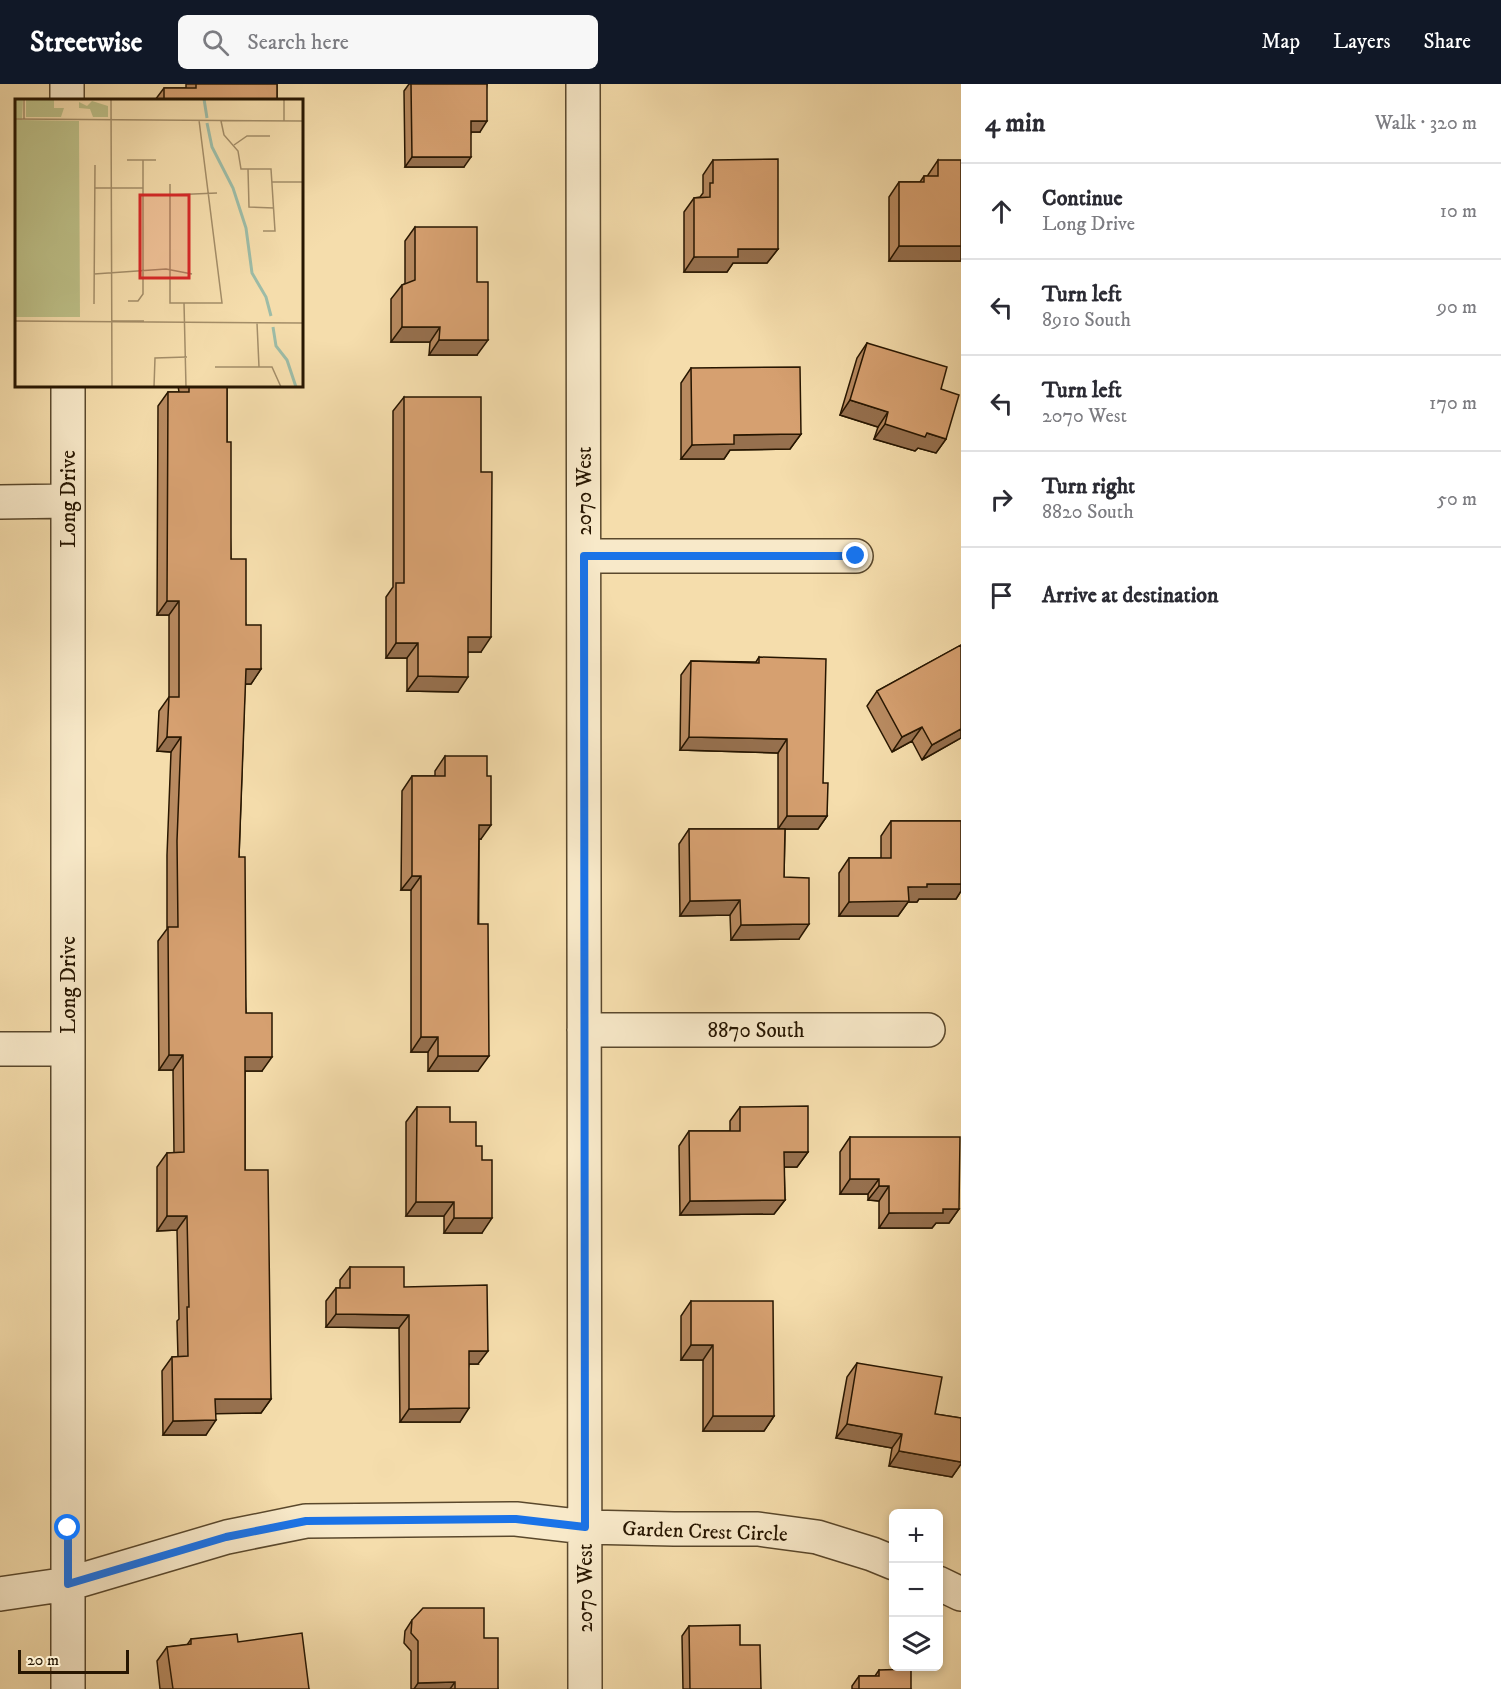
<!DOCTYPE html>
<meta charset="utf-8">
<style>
body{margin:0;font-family:"IM FELL DW Pica",serif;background:#f7f7f7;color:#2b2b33}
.controls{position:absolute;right:18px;bottom:18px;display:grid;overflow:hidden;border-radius:9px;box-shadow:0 3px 9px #0003}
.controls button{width:54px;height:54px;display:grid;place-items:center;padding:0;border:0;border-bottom:2px solid #e1e1e2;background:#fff;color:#2b2b33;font:30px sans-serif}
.scale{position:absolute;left:18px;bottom:15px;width:111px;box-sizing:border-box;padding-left:6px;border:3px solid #271601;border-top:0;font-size:16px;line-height:21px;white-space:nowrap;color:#271601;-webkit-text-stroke:4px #f8e9c9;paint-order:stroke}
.stop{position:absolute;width:18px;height:18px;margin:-14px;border:4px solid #1a73e8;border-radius:50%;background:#fff}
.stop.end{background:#1a73e8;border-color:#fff;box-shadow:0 2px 6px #0008}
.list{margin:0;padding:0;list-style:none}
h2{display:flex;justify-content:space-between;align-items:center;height:78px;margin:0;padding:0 24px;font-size:26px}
h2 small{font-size:20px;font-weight:400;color:#7c7c81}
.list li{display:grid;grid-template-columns:39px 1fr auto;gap:18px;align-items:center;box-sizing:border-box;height:96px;padding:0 24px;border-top:2px solid #e1e1e2}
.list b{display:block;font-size:22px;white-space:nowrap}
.list p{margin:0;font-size:20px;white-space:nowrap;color:#7c7c81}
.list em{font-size:20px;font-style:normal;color:#7c7c81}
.icon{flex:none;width:33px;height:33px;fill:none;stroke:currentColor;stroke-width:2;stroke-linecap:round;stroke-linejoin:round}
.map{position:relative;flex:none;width:961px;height:1605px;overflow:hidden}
header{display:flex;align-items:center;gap:36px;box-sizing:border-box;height:84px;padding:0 30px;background:#111827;color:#fff}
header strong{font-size:28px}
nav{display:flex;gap:33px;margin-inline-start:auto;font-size:21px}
.search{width:420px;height:54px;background:#f7f7f7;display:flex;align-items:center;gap:15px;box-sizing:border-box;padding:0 21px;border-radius:9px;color:#7c7c81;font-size:22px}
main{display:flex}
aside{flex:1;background:#fff}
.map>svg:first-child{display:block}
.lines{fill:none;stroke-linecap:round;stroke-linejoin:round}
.minor-casing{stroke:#5a482c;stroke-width:36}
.minor{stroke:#f8e9c9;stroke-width:33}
.wall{fill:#b88a60;stroke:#271601;stroke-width:1.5}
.shaded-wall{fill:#96704e;stroke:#271601;stroke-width:1.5}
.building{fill:#d6a070;stroke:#271601;stroke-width:1.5}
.route{stroke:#1a73e8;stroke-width:8}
.labels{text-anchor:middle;stroke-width:5;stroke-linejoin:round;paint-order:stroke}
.street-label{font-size:21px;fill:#271601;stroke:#f8e9c9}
.inset-river{fill:none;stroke:#9dbca7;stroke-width:3}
.inset-road{fill:none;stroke:#a38d68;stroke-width:1.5}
.view{fill:#d62828;fill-opacity:0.15;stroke:#d62828;stroke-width:3}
.inset-edge{fill:none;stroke:#271601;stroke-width:3}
</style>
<header>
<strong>Streetwise</strong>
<div class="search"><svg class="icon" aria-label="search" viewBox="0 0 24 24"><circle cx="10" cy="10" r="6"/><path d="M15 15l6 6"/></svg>Search here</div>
<nav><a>Map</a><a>Layers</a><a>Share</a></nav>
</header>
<main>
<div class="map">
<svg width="961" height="1605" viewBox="0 0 961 1605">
<rect width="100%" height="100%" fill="#f5ddac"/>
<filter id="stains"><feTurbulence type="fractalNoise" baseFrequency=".00333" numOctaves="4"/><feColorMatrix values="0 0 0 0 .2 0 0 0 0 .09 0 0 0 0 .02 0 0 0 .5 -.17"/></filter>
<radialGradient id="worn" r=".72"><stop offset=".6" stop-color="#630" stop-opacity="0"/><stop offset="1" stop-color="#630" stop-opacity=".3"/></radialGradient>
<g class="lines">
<defs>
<path id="minor" d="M67 0V16
M583 0 585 1605
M68 302V1605
M0 418 68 417
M584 472H856
M584 946H928
M0 965H68
M938 1499 961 1510
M0 1510 68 1500 227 1453 306 1437 516 1435 585 1443 674 1445H758L817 1453 872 1470 894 1479"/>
</defs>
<use href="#minor" class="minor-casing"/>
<use href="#minor" class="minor"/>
</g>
<path class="wall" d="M186 0H277V16H155L164 4H186Z
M409 0H487L480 48H471L464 83H405L404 7Z
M713 76 778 165 767 179H733L727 188H684V128L694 114 700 113 703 109V91Z
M938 76 961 177H889V113L899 98H920L924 92H928V91Z
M415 143 477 271H429L430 258H391V215L402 201 405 200V157Z
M867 259 941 305 946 355 936 369 918 364 915 367 874 355 878 343 840 331 857 274Z
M691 284 801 350 790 365 730 366 724 375H681V299Z
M178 302H227V358L231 475 246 541 261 585 251 600H245L239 773 246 929 262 987H245V1086L271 1315 261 1329H216L206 1351H163L162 1287 172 1273H178L177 1237 179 1235 177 1146 157 1147V1083L167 1069H174L173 986H159L158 857 167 845V771L171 668 157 667 159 627 169 613V531H157L158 322 168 308H179Z
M404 313 481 568H468L458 608 407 607V574H386V513L393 503V327Z
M961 561V654L922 676 912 657 892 668 867 622 877 607Z
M759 573 823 699 827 732 818 745H785L784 793 799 855 731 856 730 831 680 832 679 760 689 745H778V669L680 666 681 591 691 577 756 578Z
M445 672 481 755H479L478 987H428V968H411V806H401L402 707 412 692H435V687Z
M891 737H961V807L956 815H919L917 818H908L898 832H839V789L849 774H881V752Z
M417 1023 476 1062 482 1149H444V1132H406V1038Z
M740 1023 808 1068 797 1083H784L785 1116 774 1130 680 1131 679 1062 689 1047H730V1037Z
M850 1053 959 1125 949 1139H936L932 1144H879V1117L868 1116V1110H840V1068Z
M350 1183 404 1203 478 1280H469L460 1338H400L399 1244 326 1243V1217L336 1204H340V1196Z
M691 1217 774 1332 764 1347H703V1276H681V1232Z
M857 1279 935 1330 961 1334V1380L952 1393 889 1382 892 1364 836 1354 847 1293Z
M412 1536 484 1554 498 1605H411V1567L404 1559 405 1547Z
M689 1542 740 1561 761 1605H683L682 1552Z
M191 1555 238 1558 309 1605H160L157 1577 167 1563 187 1561Z
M879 1586 911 1605H852V1602L859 1592H875Z"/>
<path class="shaded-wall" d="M471 37H487L480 48H464Z
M412 73H471L464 83H405Z
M899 162H961V177H889Z
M738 165H778L767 179H733L727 188H684L694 173Z
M402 243H440L430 258H391Z
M439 256H488L477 271H429Z
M850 316 888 328 878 343 840 331Z
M885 340 927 349 946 355 936 369 918 364 915 367 874 355Z
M801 350 790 365 730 366 724 375H681L692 361 734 351Z
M167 517H179L169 531H157Z
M468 553H491L481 568H458Z
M396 559H418L407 574H386Z
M246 585H261L251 600H236Z
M418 592 468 593 458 608 407 607Z
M922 643 912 657 892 668 902 653Z
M961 645V654L922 676 932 661Z
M167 653H181L171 668 157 667Z
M689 653 787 655 778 669 680 666Z
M787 732H827L818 745H778Z
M479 741H491L481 755H469Z
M412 792H421L411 806H401Z
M927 800H961V807L956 815H919L917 818H908L898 832H839L849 818 908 803Z
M740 816 730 831 680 832 690 817Z
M809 840 799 855 731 856 741 841Z
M421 953H438L428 968H411Z
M169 971H183L173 986H159Z
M438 972H489L478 987H428Z
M245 973H272L262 987H235Z
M784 1068H808L797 1083H774Z
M850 1095H879L868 1110H840Z
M879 1102H889L879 1117 868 1116Z
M785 1116 774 1130 680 1131 690 1117Z
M416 1118H454L444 1132H406Z
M943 1125H959L949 1139H936L932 1144H879L889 1129Z
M167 1132H187L177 1146 157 1147Z
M454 1134H492L482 1149H444Z
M336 1230 409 1231 399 1244 326 1243Z
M691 1261H713L703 1276H681Z
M469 1267H488L478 1280H460Z
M215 1315H271L261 1329 205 1330Z
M469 1324 460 1338H400L409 1325Z
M713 1332H774L764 1347H703Z
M216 1336 206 1351H163L173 1337Z
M847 1340 902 1350 892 1364 836 1354Z
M899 1367 961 1378V1380L952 1393 889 1382Z
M455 1598 450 1605H414L418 1599Z"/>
<path class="building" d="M196 0H277V16H164V4H196Z
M411 0H487V37H471V73H412Z
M778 75V165H738V173H694V114L710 113V99H713V76Z
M938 76H961V162H899V98H924V92H938Z
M415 143H477V198H488V256H439L440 243H402V201L415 196Z
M867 259 947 283 941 305 959 311 946 355 927 349 925 353 885 340 888 328 850 316Z
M800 283 801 350 734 351V360L692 361 691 284Z
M189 302H227V358H231V475H246V541H261V585H246L239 773H245L246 929H272V973H245V1086H268L271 1315H215L216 1336 173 1337 172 1273 188 1272 187 1223H189L187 1132H167V1069L184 1068 183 971H169L168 843H178L177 757 181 653H167L169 613H179V517H167L168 308H189Z
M404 313H481V388H492L491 553H468V593L418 592V559H396V499H404Z
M961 561V645L932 661 922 643 902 653 877 607Z
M759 573 826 575 823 699H828L827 732H787V655L689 653 691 577 759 579Z
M445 672H487V692H491V741H479L478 840H488L489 972H438V953H421V792H412V692H445Z
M891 737H961V800H927V803H908L909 817 849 818V774H891Z
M689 745H785L784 793 809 794V840L741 841 740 816 690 817Z
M808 1022V1068H784L785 1116 690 1117 689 1047H740V1023Z
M417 1023H450V1038H476V1062H482V1076H492V1134H454V1118H416Z
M850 1053H960L959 1125H943V1129H889V1102H879V1095H850Z
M350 1183H404V1203L487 1201 488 1267H469V1324L409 1325V1231L336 1230V1204H350Z
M691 1217H773L774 1332H713V1261H691Z
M857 1279 942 1293 935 1330 961 1334V1378L899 1367 902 1350 847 1340Z
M423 1524H484V1554H498V1605H455V1598L418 1599V1557L411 1549 412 1536Z
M740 1541V1561H760L761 1605H690L689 1542Z
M302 1549 309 1605H173L167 1563 191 1560V1555L237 1550 238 1558Z
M911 1585V1605H859V1592H879V1586Z"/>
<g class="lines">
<path class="route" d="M68 1444V1500L226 1453 306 1437 516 1435 585 1443 584 472H856"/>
</g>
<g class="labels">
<g class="street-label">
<text transform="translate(584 407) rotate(-90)" y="7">2070 West</text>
<text transform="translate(68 415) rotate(-90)" y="7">Long Drive</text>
<text transform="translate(68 901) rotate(-90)" y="7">Long Drive</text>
<text x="756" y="953">8870 South</text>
<text transform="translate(705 1447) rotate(2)" y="7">Garden Crest Circle</text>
<text transform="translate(585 1504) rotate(-90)" y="7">2070 West</text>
</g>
</g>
<g transform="translate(15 15)">
<rect width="288" height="288" fill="#f5ddac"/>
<path d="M0 0H8L7 21 64 22 65 218H0ZM11 0H39V9H49L46 18H11ZM77 2 93 7V18H78L75 10 64 9V3L72 7Z" fill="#bdc088"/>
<path class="inset-river" d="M189 0 192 19M192 24 197 48 218 89 231 129 237 174 251 198 256 217M258 228 261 247 272 261 281 288"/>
<path class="inset-road" d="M9 0V20M96 0 97 288M269 0V22M0 20 288 22M206 22 209 36 223 52 226 70H256L260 132H248M219 46 232 37H255M112 61H141M233 70 234 108 259 109M257 83H288M155 85V204H207L184 21M80 89H128M155 96 202 94M79 175 151 170 177 175M113 202H123L128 195V61M169 204 171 288M79 205 80 66M0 222 288 224M97 222H129M242 224 244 268M200 268H257L266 288M139 288 140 259 172 258"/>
<path class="view" d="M125 96H174V179H125Z"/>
<rect width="288" height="288" class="inset-edge"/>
</g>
<rect width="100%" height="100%" filter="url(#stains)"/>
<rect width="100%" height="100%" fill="url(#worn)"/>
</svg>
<div class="controls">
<button>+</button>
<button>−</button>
<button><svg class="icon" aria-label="layers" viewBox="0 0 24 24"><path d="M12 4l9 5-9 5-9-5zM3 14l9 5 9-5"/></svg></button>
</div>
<div class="scale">20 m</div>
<div class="stop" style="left:68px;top:1444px"></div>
<div class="stop end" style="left:856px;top:472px"></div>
</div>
<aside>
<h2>4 min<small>Walk · 320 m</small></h2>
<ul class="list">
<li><svg class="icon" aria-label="ahead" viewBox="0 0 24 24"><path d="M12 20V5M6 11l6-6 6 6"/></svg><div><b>Continue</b><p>Long Drive</p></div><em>10 m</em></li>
<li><svg class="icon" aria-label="left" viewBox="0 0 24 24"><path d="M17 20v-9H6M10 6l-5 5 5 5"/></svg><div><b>Turn left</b><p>8910 South</p></div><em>90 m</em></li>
<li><svg class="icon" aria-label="left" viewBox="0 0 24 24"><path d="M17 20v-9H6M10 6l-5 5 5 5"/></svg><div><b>Turn left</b><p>2070 West</p></div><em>170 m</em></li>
<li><svg class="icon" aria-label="right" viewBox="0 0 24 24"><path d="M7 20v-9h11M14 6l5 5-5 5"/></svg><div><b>Turn right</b><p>8820 South</p></div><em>50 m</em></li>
<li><svg class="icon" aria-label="arrive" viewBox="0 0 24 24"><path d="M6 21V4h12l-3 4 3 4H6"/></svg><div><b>Arrive at destination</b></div></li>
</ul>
</aside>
</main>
